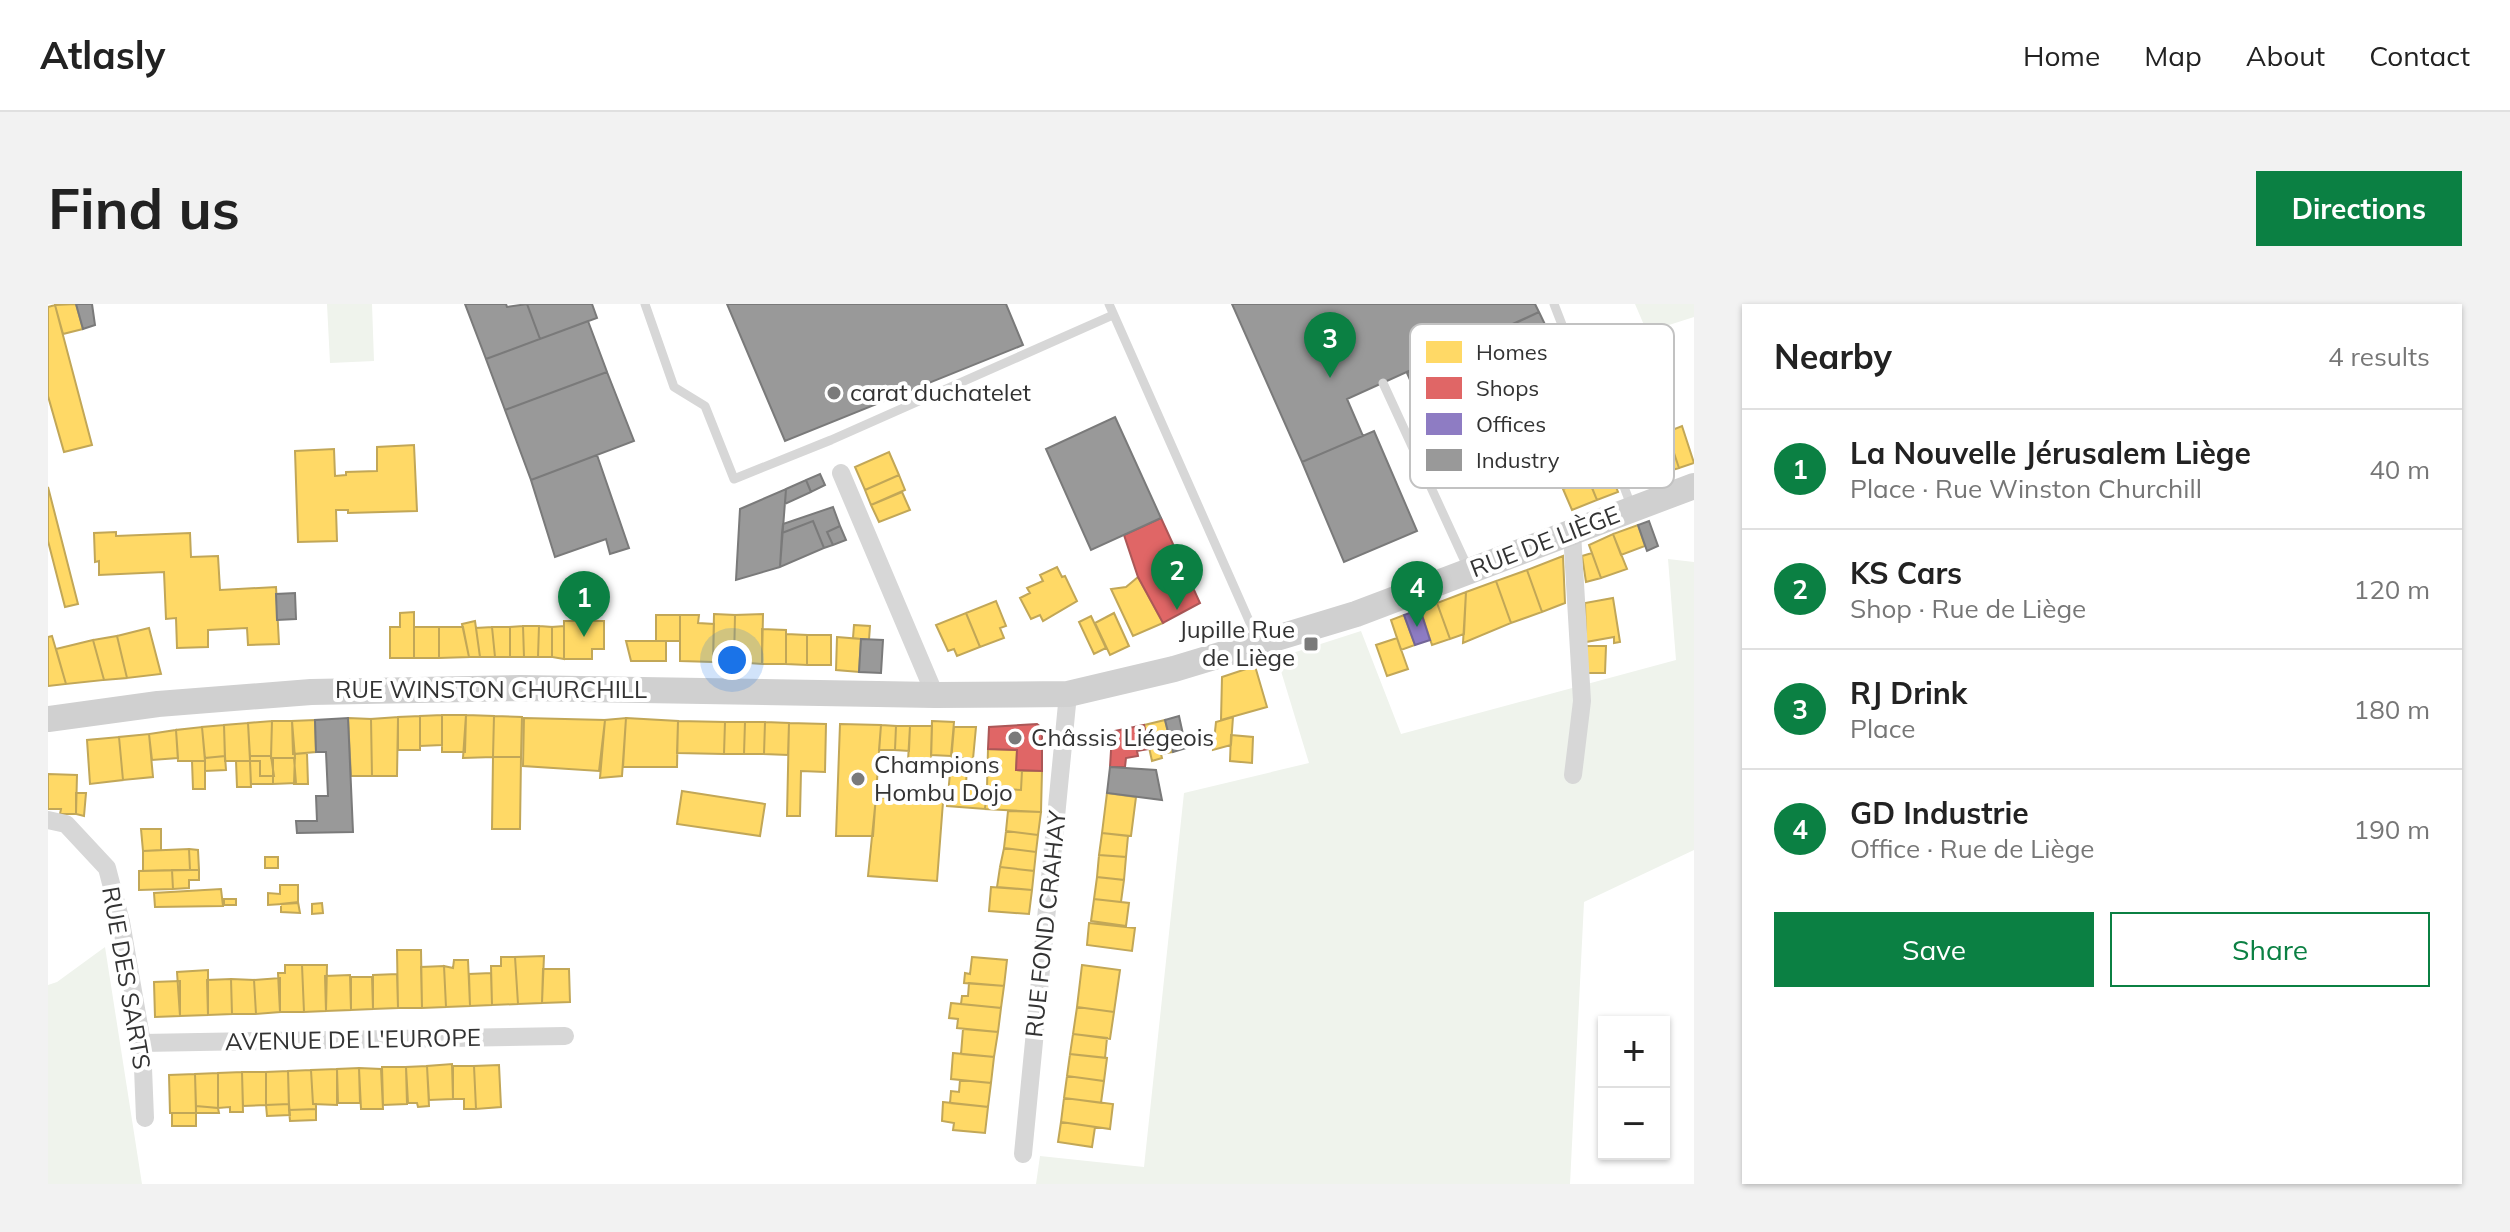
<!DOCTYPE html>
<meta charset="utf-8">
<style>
body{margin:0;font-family:Mulish,sans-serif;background:#f2f2f2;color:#222}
.controls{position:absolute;right:24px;bottom:24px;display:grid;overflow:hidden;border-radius:0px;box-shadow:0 2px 6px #0004}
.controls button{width:72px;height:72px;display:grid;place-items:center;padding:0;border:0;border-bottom:2px solid #e0e0e0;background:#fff;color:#222;font:40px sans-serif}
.you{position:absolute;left:684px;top:356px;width:28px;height:28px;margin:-20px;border:6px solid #fff;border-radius:50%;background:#1a73e8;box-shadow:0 0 0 12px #1a73e833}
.badge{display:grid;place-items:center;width:52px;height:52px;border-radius:50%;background:#0b8043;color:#fff;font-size:26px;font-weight:700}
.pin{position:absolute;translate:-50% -66px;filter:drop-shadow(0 2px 4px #0008)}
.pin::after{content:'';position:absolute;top:42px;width:28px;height:24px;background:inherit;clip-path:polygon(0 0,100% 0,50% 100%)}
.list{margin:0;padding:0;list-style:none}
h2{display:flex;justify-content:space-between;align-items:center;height:104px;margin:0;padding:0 32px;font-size:34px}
h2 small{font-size:26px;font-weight:400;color:#767676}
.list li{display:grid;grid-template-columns:52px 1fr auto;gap:24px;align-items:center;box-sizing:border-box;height:120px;padding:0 32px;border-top:2px solid #e0e0e0}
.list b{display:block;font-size:30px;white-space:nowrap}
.list p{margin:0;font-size:26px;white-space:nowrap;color:#767676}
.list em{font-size:26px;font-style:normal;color:#767676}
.actions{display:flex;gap:16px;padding:24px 32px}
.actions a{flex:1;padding:18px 0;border:2px solid #0b8043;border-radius:0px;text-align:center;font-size:28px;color:#0b8043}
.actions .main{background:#0b8043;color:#fff}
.map{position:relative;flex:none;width:1646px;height:880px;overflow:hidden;border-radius:0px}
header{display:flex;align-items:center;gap:48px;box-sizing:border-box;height:112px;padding:0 40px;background:#fff;border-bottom:2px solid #e0e0e0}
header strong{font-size:38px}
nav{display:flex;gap:44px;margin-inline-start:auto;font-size:28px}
.intro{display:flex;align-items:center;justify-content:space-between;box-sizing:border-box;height:192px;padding:0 48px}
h1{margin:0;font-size:56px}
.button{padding:20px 36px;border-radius:0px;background:#0b8043;color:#fff;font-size:28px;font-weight:700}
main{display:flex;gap:48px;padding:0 48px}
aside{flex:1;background:#fff;border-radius:0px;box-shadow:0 2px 6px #0004}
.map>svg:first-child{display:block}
.green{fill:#eff3ec}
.homes{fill:#ffd966;stroke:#c2a757;stroke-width:2}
.shops{fill:#e06666;stroke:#ac5757;stroke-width:2}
.offices{fill:#8e7cc3;stroke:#736698;stroke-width:2}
.industry{fill:#999;stroke:#7a7a7a;stroke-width:2}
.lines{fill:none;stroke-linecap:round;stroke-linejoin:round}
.lane{stroke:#d7d7d7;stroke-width:9}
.street{stroke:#d7d7d7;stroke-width:18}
.secondary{stroke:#d0d0d0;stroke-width:26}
.poi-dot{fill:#7a7a7a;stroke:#fff;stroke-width:3}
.labels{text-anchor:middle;stroke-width:8;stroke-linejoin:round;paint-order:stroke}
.poi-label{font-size:24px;fill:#333;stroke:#fff;text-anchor:start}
.street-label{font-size:24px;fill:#333;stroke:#fff}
.key{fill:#fff;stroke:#c2c2c2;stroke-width:2}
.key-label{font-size:22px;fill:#333}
</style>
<header>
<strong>Atlasly</strong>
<nav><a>Home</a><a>Map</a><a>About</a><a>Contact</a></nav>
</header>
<div class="intro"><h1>Find us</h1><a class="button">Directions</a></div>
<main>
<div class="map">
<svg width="1646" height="880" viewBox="0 0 1646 880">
<rect width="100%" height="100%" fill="#fff"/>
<path class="green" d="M279 0H324L326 57 282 59Z
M1587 0H1646V13L1599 28Z
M1620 255 1646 258V546L1536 598 1522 880H988L992 852 1096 863 1136 489 1261 459 1229 354 1313 327 1353 430 1628 356Z
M57 643 94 880H0V681L9 678Z"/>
<path class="homes" d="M28 0 35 25 15 30 7 1Z
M7 1 44 141 16 148 0 92V3Z
M1634 122 1646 159 1631 164 1619 128Z
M1619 128 1631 164 1614 169 1602 133Z
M366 141 369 207 300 209V206H288L289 237 250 238 247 147 286 145 287 172 298 171V168L329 167V143Z
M841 148 851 171 817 186 807 163Z
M1532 155 1549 196 1524 206 1515 185 1521 183 1513 163Z
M1562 168 1570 188 1549 196 1541 176Z
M851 171 857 186 823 201 817 186Z
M0 183 30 300 17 303 0 237Z
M854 188 862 206 831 218 823 201Z
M1590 221 1597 242 1573 251 1565 230Z
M68 228V232L142 229 143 253 170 252 172 286 228 283 231 340 200 341 199 324 160 326V343L129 344 128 314 118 315 116 268 51 271V257L47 258 46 229Z
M1565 230 1579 265 1553 274 1541 241Z
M1544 249 1553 274 1538 278 1534 252Z
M1515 252 1517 299 1494 308 1479 266Z
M1009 263 1014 273 1017 272 1029 297 995 317 992 311 983 315 972 294 982 289 979 284 995 277 992 271Z
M1479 266 1494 308 1463 319 1448 277Z
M1090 273 1115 319 1085 332 1063 285 1078 283Z
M1448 277 1463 319 1415 339 1418 288Z
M1418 288 1416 330 1402 335 1389 299Z
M1565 294 1572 338 1566 339V333L1538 338 1537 299Z
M948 297 958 322 952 324 956 334 932 343 918 309Z
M1389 299 1402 335 1384 341 1372 305Z
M366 308V354H342V323H352V309Z
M918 309 932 343 909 352 906 345 900 347 888 321Z
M1066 309 1081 342 1062 351 1047 319Z
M666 310 687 311 686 358H665Z
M715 310 714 360 686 358 687 311Z
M608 311H632V337H608Z
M632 311H651L650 319 666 320 665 358 632 357Z
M1356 311 1367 341 1353 346 1343 316Z
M1043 312 1058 344 1046 350 1031 318Z
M427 317 432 353H421L414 320Z
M516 317H556V345H544V355H516Z
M806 321 822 322 821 336 805 334Z
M475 322 476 353H462V323Z
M475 322H491L490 353H476Z
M491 322 504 323V353H490Z
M516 322V355L504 353V323Z
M366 323H391V354H366Z
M391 323H415L421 353 391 354Z
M444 323 447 353H432L428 324Z
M444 323H462V353H447Z
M101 324 113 370 79 374 69 332Z
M714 325 738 326V360H714Z
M738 330 759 331V361L738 360Z
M759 331H783V361H759Z
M4 332 18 380 0 382V333Z
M69 332 79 374 56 376 45 336Z
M789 333 813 335 811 368 788 366Z
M1349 334 1360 365 1339 372 1328 341Z
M45 336 56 376 18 380 8 345Z
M578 337H618V357H583Z
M1538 342H1558L1557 369H1537Z
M1207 362 1219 403 1173 416 1174 373Z
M394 411V441L372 442V412Z
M394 411H418L417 448H394Z
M418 411 446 412 445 453 415 454Z
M372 412V446H350V413Z
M446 412 474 413 473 453H445Z
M350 413 349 472H324L323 415Z
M1185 413 1183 441 1165 446 1168 418Z
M300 414 323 415 324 472H303Z
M476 414 557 416 551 467 475 462Z
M578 414 574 472 552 474 557 416Z
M578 414 630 417 629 463H575Z
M267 416 268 448 245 450 244 417Z
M1117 416 1125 448 1113 450 1114 454 1104 457 1096 421Z
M224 417 223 452H202L200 419Z
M224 417H244L247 454H223Z
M630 417 677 418 676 450 629 449Z
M884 417 906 418 903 452 883 451Z
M677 418H697L696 450H676Z
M697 418H717L716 450H696Z
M717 418 741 419 740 451 716 450Z
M200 419 202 457H177L176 421Z
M741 419 778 420 777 468 753 467 752 512H739Z
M792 420 833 421 825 532H788Z
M176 421 177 452 157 454 154 423Z
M833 421 848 422 847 446H831Z
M848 422H862L861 447 847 446Z
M862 422H884L883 458 860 457Z
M154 423 157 457H130L128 426Z
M906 423H928L925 455 915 454V459L903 458Z
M128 426 130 454 104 456 101 430Z
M101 430 105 473 75 476 71 433Z
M1183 431 1205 433 1204 459 1182 457Z
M71 433 75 476 42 480 39 436Z
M940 445 969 446 968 466 974 467 973 486 939 484Z
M259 449 260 480H246L247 450Z
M177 452 178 466 157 467V454Z
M202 452H223L226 472H212V457H202Z
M445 453H473L472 525H444Z
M225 454H246L248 479 225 480Z
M144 457H157V485H145Z
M188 457H202L203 483H189Z
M202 457H212V472H225V480H203Z
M903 458 919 459 918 482 939 484 937 505 899 502Z
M974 467H994L993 508 937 505 939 484 973 486Z
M0 470 29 471 28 510H12L13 505H0Z
M634 487 717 500 712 532 629 520Z
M28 489H38L36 512 28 510Z
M1059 489 1088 493 1083 532 1054 529Z
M828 493 895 498 889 577 820 572Z
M960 507 993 508 990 531 958 527Z
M93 525H113V546L95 547Z
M958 527 990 531 988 548 956 544Z
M1054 529 1080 532 1078 553 1051 551Z
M956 544 988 548 986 567 952 563Z
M141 545 142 566 95 567V547Z
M141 545 150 546 151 566H142Z
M1051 551 1078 553 1076 576 1049 573Z
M217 553H230V564H217Z
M952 563 986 567 984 586 949 583Z
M124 566 125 585 91 586V567Z
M124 566H151V576H141V584L125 585Z
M1049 573 1076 576 1073 598 1046 595Z
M232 581H250V599L220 601V589L232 590Z
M943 583 984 586 981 610 941 607Z
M173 585 175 602 107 603 106 589Z
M176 595H188V601H176Z
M1046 595 1081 599 1078 622 1043 617Z
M250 598 252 609 233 608V600Z
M274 599 275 609 264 610V600Z
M1041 619 1087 624 1084 647 1039 641Z
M349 646H373L374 704H350Z
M496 652 494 699 470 700 467 653Z
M453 653H467L470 700 444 701 443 662H453Z
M924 653 959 656 956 682 916 679 917 669 922 670Z
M406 656H420L422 702 398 703 396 662 405 664Z
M237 661H254L256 708H232L230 669H237Z
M254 661H279L278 707 256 708Z
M1034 661 1072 666 1066 708 1029 703Z
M396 662 398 703 374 704 373 663Z
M495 665H521L522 698 494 699Z
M160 666V711L132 712 129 668Z
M443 669 444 701 422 702 421 670Z
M349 670 350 704 325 705V671Z
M302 671 303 706 278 707 277 672Z
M303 673H324L325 705 303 706Z
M232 674V708L208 710 206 676Z
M183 675 206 676 208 710H184Z
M183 675 184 710 160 711 159 676Z
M132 677V712L107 713 106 678Z
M921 679 956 682 953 704 913 700 914 692H920Z
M903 699 953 704 950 728 909 724 910 715 901 714Z
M1029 703 1066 708 1062 735 1025 730Z
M915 725 950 728 946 753 913 750Z
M1025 730 1059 734 1057 754 1022 750Z
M905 749 946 753 943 779 903 775Z
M1022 750 1059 754 1056 777 1019 772Z
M404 760 405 795 381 796 379 762Z
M451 761 453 803 428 805 426 762Z
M379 762 381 802 370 803 369 799H360L358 763Z
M405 762H426L428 805H416V795H405Z
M334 763H358L359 800 335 801Z
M311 764 333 765 335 805H313Z
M311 764 312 799H290L289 765Z
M289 765V801L265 800 263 766Z
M263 766 265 800H268V805L241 806 240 767Z
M240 767 241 800 218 801V768Z
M194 768H218V801L195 802Z
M194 768 195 808H182V803L170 804V769Z
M170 769V804L148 802 147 770Z
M147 770 148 809H122L121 771Z
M1019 772 1056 777 1053 799 1016 794Z
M912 776 943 779 940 803 902 799 903 787 911 788Z
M1016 794 1065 800 1062 825 1013 818Z
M895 798 940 803 937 829 905 826 906 819 894 817Z
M241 800 242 811 219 812 218 801Z
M148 802 170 804 171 809H148Z
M268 805V816L242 817 241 806Z
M124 809H148V822H124Z
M1013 818 1047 823 1044 843 1010 838Z"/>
<path class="shops" d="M1113 214 1152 299 1115 319 1090 273 1076 231Z
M989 420 994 424V467L968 466 969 446 940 445 941 423Z
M1096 421 1101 445 1089 447 1090 452 1078 454 1077 463H1062L1064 430 1067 427Z"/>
<path class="offices" d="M1372 305 1382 336 1367 341 1356 311Z"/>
<path class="industry" d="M28 0H44L47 21 35 25Z
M417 0H458L459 3 479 0 492 35 438 55Z
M479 0H544L549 14 492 35Z
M679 0H958L975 41 737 137Z
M1184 0H1487L1491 8 1299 95 1315 132 1254 158Z
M1491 8 1503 33 1480 42 1485 51 1482 60 1459 70 1442 31Z
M540 17 559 68 457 106 438 55Z
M1415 44 1440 101 1384 126 1359 69Z
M559 68 586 137 483 176 457 106Z
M1067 113 1113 214 1043 246 998 145Z
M1326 127 1369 227 1296 258 1254 158Z
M549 151 581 244 562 250 558 235 507 253 483 176Z
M772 170 777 181 763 188 758 176Z
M758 176 763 188 737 200 738 185Z
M738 185 732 263 688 276 692 205Z
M785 203 792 222 779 228 785 241 776 244 765 217 734 229 735 220Z
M765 217 776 244 732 263 734 229Z
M1601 217 1610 242 1599 247 1590 221Z
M792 222 798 236 785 241 779 228Z
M247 289 248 315 229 316 228 290Z
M813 335 835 336 833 369 811 368Z
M1131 412 1138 444 1125 448 1117 416Z
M300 414 305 528 249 529 248 517H269L268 492H280L278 448H268L267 416Z
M1062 463 1108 466 1114 496 1059 489Z"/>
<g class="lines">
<path class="lane" d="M597 0 626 83 657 102 686 175 783 136 1065 11
M1061 0 1210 337
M1506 0 1525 49
M1533 69 1584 204
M1335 79 1420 264"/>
<path class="street" d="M793 169 887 391
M1524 229 1534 397 1525 471
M0 516 18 520 59 564 73 618 94 739 97 814
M94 739 517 732
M975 850 1020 390"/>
<path class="secondary" d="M0 415 110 400 263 388 472 384 887 391 1020 390 1126 365 1308 310 1646 182"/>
</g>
<g class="poi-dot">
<circle cx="786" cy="89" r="8"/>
<rect x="1255" y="332" width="16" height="16" rx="4"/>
<circle cx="967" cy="434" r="8"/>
<circle cx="810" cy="475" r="8"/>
</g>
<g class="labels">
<g class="poi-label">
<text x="802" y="97">carat duchatelet</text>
<text x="1247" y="334" text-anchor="end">Jupille Rue<tspan x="1247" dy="28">de Liège</tspan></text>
<text x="983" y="442">Châssis Liégeois</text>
<text x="826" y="469">Champions<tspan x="826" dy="28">Hombu Dojo</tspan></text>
</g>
<g class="street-label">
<text transform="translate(1497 238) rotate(-21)" y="8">RUE DE LIÈGE</text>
<text x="443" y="394">RUE WINSTON CHURCHILL</text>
<text transform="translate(998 620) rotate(-84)" y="8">RUE FOND CRAHAY</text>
<text transform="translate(78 674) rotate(80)" y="8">RUE DES SARTS</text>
<text transform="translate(305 736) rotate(-1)" y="8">AVENUE DE L'EUROPE</text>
</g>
</g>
<rect x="1362" y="20" width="264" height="164" rx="12" class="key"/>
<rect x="1378" y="37" width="36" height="22" fill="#ffd966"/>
<rect x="1378" y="73" width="36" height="22" fill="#e06666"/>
<rect x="1378" y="109" width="36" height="22" fill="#8e7cc3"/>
<rect x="1378" y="145" width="36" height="22" fill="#999"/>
<g class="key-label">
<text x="1428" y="56">Homes</text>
<text x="1428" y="92">Shops</text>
<text x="1428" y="128">Offices</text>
<text x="1428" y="164">Industry</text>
</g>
</svg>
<div class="controls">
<button>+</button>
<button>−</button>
</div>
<div class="you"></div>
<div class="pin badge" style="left:536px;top:333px">1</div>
<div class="pin badge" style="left:1129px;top:306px">2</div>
<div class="pin badge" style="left:1282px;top:74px">3</div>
<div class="pin badge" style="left:1369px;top:323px">4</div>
</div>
<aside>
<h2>Nearby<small>4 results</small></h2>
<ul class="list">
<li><span class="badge">1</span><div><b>La Nouvelle Jérusalem Liège</b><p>Place · Rue Winston Churchill</p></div><em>40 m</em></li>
<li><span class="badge">2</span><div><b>KS Cars</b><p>Shop · Rue de Liège</p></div><em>120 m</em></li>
<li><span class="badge">3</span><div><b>RJ Drink</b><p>Place</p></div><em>180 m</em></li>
<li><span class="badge">4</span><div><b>GD Industrie</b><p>Office · Rue de Liège</p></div><em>190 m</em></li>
</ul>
<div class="actions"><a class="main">Save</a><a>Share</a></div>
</aside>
</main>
